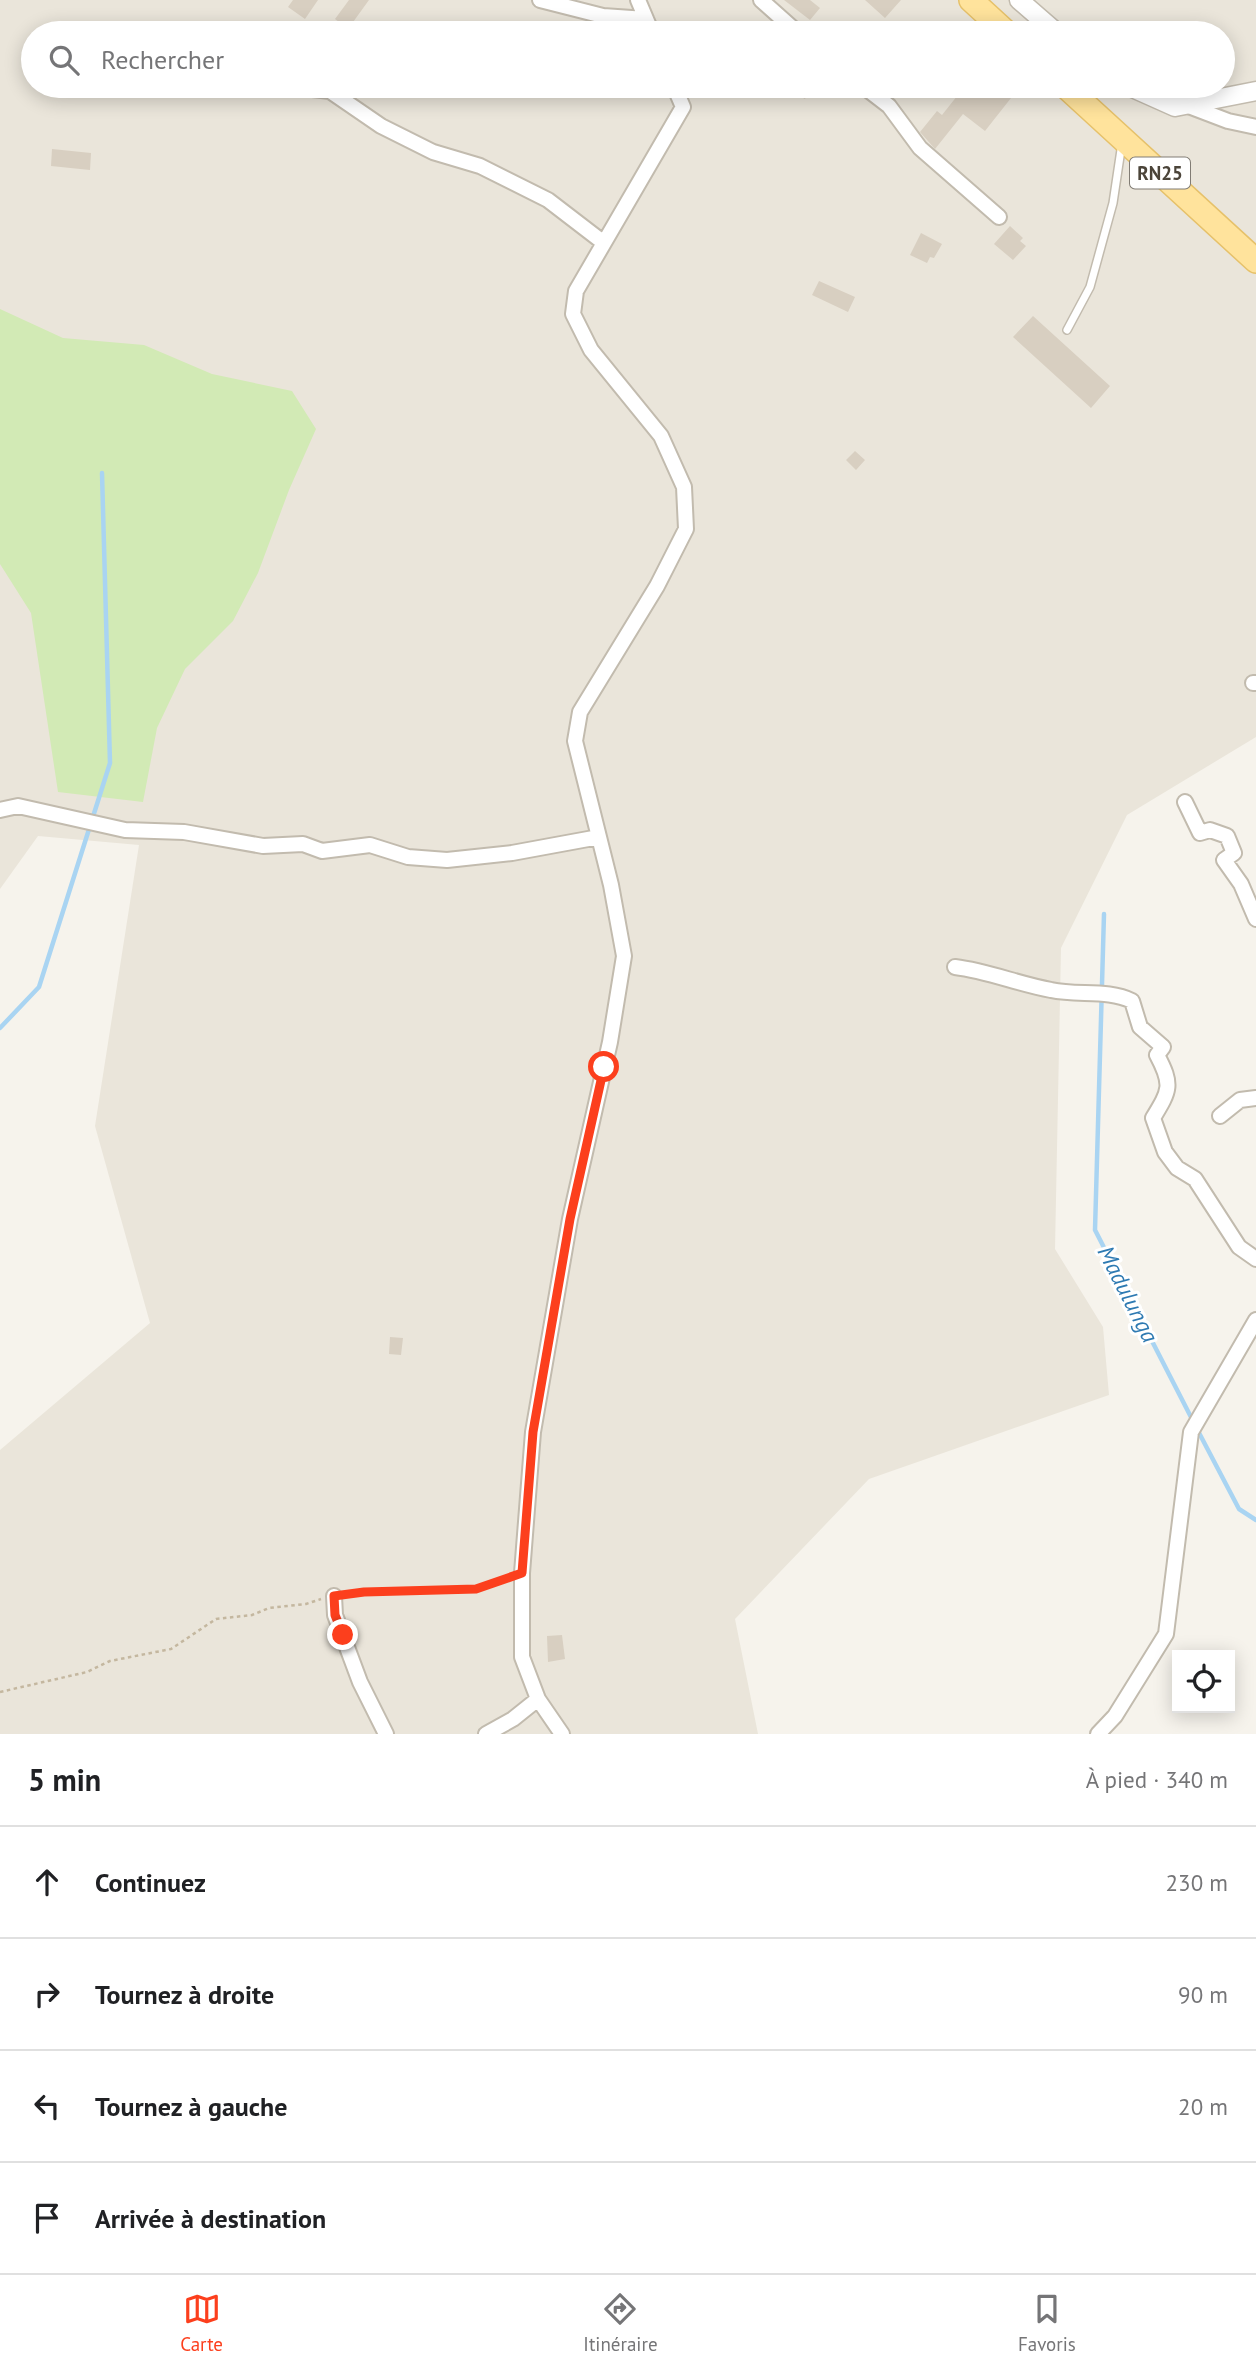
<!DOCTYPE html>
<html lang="fr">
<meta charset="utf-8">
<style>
body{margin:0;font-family:"PT Sans",sans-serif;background:#f2f2f2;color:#202124}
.controls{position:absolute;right:21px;bottom:21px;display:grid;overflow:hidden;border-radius:0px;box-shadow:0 4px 18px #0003}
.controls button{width:63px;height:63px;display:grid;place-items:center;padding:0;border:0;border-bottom:2px solid #e0e0e0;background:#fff;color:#202124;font:35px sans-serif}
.stop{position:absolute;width:21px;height:21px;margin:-16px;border:5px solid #fc3f1d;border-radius:50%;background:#fff}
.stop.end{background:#fc3f1d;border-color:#fff;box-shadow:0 2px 7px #0008}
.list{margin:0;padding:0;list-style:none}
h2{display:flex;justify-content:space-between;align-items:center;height:91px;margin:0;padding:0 28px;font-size:30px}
h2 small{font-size:23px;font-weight:400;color:#757577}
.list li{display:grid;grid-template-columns:46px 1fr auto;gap:21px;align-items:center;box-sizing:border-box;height:112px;padding:0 28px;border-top:2px solid #e0e0e0}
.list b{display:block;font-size:26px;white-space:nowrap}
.list em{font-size:23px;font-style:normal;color:#757577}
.icon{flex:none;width:38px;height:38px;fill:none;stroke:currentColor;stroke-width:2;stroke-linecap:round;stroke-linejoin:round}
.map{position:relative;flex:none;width:1256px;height:1734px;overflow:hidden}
.search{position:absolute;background:#fff;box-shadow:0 4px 18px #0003;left:21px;right:21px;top:21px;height:77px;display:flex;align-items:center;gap:18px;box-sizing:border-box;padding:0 24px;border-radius:38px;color:#757577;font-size:26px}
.sheet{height:539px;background:#fff}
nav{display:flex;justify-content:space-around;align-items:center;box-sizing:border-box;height:98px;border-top:2px solid #e0e0e0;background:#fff;font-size:19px;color:#757577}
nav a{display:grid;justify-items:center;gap:4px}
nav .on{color:#fc3f1d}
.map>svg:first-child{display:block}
.residential{fill:#eae5da;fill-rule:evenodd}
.green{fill:#d2eab5}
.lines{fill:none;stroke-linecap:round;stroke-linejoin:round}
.stream{stroke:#a9d4f2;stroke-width:4.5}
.building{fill:#d8cfc1}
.service-casing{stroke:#c2bbae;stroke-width:10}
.minor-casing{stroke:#c2bbae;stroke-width:18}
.tertiary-casing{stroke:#c2bbae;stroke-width:21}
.primary-casing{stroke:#e6c16a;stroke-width:26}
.path{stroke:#c4b79f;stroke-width:2.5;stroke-dasharray:3.5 3.5;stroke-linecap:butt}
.service{stroke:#fff;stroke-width:7}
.minor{stroke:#fff;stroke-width:14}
.tertiary{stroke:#fff;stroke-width:18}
.primary{stroke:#ffe39c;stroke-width:23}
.route{stroke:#fc3f1d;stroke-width:9}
.labels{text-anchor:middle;stroke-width:6;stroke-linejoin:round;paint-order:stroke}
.shield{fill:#fff;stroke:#817c74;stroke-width:2}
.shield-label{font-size:19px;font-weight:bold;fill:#4b4439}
.water-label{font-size:23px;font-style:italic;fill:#2e7ab2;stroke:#fff}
</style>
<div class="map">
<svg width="1256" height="1734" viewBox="0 0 1256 1734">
<rect width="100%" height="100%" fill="#f6f3ec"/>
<path class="residential" d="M0 0H1256V737L1127 815 1061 948 1055 1249 1103 1327 1109 1395 869 1479 735 1619 758 1734H0V1450L150 1323 95 1126 139 845 38 836 0 889ZM33 33H1223V86H33Z"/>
<path class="green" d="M0 309 63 338 144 345 212 374 292 391 316 429 289 490 258 573 233 621 185 669 157 728 143 802 58 792 31 613 0 564Z"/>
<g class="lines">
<path class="stream" d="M1104 914 1095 1230 1193 1421
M0 1028 39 987 110 763 102 473
M1197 1429 1239 1509 1256 1520"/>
</g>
<path class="building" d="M293 0H318L305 19 288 7Z
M349 0H369L348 29 335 19Z
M784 0H810L820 8 810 20Z
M865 0H901L885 18Z
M780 86H812L805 99Z
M965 86H994L1011 98 985 131 963 114 935 149 920 132 937 111 942 115Z
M52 149 91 153 90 170 51 166Z
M1010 226 1023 238 1020 241 1026 246 1013 260 994 244Z
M921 233 942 244 934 258 930 257 927 263 910 255Z
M819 281 855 297 848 312 812 295Z
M1033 316 1110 386 1091 408 1013 337Z
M855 451 865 460 856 470 846 460Z
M390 1337 403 1338 401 1355 389 1354Z
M562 1635 565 1659 548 1662 547 1636Z"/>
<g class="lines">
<defs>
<path id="service" d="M1067 330 1090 287 1113 203 1122 143"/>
<path id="minor" d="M540 0 603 16 646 19
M638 0 652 33
M761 0 798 33
M286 86 330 91 381 126 433 152 480 166 548 200 604 243
M863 86 889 106 920 148 999 217
M1186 105 1228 121 1256 127
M1253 683H1256
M1185 802 1200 833 1210 830 1227 836 1234 853 1224 860 1241 884 1256 919
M0 810 18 806 125 830 184 832 263 846 303 844 322 851 370 845 408 857 447 860 512 853 599 837
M955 967C988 971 1018 984 1051 990 1078 996 1108 989 1132 1001L1140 1027 1163 1047 1157 1055C1173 1085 1170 1090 1153 1118L1165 1152 1177 1168 1195 1179 1239 1247 1256 1259
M1220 1116 1240 1100 1256 1098
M334 1596 335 1615 360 1682 386 1734
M486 1734 513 1719 538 1699
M562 1734 538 1699 522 1657V1573L533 1432 570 1219 610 1042 624 956 611 885 575 741 580 712 657 586 686 529 684 487 661 436 591 350 573 314 576 291 683 107 674 86
M1098 1734 1115 1716 1166 1634 1191 1432 1256 1320"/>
<path id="tertiary" d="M1019 0 1057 33
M1128 86 1175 107 1256 91"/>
<path id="primary" d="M971 0 1007 33
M1065 86 1256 261"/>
</defs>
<use href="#service" class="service-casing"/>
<use href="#minor" class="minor-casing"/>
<use href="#tertiary" class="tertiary-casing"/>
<use href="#primary" class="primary-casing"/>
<path class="path" d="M349 1595C388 1587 478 1598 507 1578
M0 1692 87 1672 110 1661 171 1649 216 1619 252 1615 269 1608 306 1604 321 1599"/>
<use href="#service" class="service"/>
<use href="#minor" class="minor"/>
<use href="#tertiary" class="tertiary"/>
<use href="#primary" class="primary"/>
</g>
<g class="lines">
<path class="route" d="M343 1635 335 1615 334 1596 364 1592 476 1589 522 1573 533 1432 570 1219 604 1067"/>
</g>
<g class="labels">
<rect class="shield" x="1130" y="157.5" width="60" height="31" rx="5"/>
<g class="shield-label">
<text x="1160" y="180">RN25</text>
</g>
<g class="water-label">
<text transform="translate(1128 1294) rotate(63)" y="8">Madulunga</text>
</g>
</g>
</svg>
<div class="controls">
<button><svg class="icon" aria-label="locate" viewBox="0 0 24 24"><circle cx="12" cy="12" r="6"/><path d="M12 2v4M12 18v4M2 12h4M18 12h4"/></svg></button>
</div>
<div class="stop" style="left:604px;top:1067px"></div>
<div class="stop end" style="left:343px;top:1635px"></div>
<div class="search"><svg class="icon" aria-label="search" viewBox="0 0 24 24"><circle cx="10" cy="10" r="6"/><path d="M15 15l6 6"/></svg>Rechercher</div>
</div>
<section class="sheet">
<h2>5 min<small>À pied · 340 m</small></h2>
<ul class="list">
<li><svg class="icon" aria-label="ahead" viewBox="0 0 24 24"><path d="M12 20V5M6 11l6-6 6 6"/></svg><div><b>Continuez</b></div><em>230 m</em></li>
<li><svg class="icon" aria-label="right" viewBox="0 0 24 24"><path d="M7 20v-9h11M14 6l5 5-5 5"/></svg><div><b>Tournez à droite</b></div><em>90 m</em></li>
<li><svg class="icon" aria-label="left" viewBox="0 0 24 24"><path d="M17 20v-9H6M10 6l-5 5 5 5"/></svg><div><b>Tournez à gauche</b></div><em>20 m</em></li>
<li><svg class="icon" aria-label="arrive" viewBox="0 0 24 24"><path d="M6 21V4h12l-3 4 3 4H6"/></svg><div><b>Arrivée à destination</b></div></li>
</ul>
</section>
<nav>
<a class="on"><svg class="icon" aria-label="map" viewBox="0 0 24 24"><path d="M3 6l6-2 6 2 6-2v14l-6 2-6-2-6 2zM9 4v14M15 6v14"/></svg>Carte</a>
<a><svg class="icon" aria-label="directions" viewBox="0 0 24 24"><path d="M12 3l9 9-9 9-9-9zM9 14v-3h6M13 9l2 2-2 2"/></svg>Itinéraire</a>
<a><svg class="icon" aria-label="saved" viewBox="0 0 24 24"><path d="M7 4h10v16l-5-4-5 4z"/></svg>Favoris</a>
</nav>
